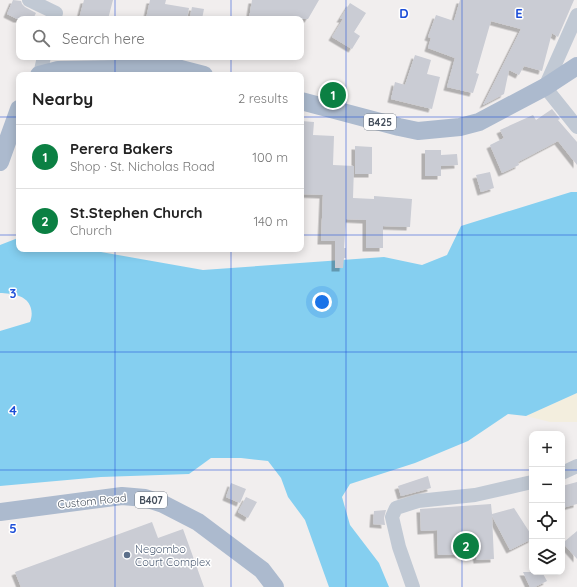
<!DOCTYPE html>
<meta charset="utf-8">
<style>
body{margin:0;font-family:Quicksand,sans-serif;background:#f2f2f2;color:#222}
.controls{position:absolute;right:12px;bottom:12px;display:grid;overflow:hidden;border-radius:8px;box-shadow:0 2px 10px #0003}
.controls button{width:36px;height:36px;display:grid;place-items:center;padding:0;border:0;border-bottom:1px solid #e0e0e0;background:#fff;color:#222;font:20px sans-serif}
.you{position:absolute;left:322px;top:302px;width:14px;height:14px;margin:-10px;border:3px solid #fff;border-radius:50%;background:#1a73e8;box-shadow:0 0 0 6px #1a73e833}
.badge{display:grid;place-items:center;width:26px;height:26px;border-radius:50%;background:#0b8043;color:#fff;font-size:13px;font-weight:700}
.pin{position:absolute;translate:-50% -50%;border:2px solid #fff;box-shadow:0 1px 4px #0006}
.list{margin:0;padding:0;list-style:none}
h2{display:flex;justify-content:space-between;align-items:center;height:52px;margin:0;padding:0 16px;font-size:17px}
h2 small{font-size:13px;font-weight:400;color:#767676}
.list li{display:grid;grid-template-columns:26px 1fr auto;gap:12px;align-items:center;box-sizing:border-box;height:64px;padding:0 16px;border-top:1px solid #e0e0e0}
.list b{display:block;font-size:15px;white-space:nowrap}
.list p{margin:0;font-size:13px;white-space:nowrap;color:#767676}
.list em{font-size:13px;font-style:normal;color:#767676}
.icon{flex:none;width:22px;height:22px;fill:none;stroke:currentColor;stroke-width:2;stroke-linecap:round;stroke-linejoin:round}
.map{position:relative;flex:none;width:577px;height:587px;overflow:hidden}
.search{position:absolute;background:#fff;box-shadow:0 2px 10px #0003;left:16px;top:16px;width:288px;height:44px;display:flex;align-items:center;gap:10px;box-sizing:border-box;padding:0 14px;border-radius:8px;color:#767676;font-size:15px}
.panel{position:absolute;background:#fff;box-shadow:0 2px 10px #0003;left:16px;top:72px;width:288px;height:180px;border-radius:8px}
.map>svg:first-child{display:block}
.sand{fill:#f3eede}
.water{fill:#85cff0}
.building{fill:#caccd4;filter:url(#shadow)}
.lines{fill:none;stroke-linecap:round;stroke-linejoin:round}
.minor{stroke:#c1c9d4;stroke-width:14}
.major{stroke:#acbace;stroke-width:18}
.grid{fill:none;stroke:#1d4ed8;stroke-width:1;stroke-opacity:0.55}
.service-dot{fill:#5c6f8a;stroke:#fff;stroke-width:1.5}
.labels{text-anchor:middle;stroke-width:3;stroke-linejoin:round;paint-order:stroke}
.shield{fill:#fff;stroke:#7d848d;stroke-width:1}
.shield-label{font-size:10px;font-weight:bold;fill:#454f5c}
.street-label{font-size:11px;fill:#454f5c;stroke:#fff}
.service-label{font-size:11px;fill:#4e5e75;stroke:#fff;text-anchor:start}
.grid-label{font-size:13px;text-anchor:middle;font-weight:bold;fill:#1d4ed8;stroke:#fff;stroke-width:3;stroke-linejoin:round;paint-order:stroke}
</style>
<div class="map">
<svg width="577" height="587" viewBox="0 0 577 587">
<defs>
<filter id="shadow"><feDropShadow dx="-3.5" dy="3.5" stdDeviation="0" flood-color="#0004"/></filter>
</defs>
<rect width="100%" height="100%" fill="#f1eeee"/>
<path class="sand" d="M577 393V422H550L526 416Z"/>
<path class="water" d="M571 192H577V393L526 416 508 414 468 441 415 463 350 484 342 497 350 525 379 563 389 587H329L305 520 288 497 281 478 268 461 241 458H211L189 474 101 477 0 486V331L30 322C34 312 31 300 19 296 14 294 5 293 0 293V245L18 238 19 249H84L203 270 384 257 422 265 447 255 461 226Z"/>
<path class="building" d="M13 0 21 1 22 4 25 7 36 13 33 19H17L7 14Z
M84 0H113L108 19H79Z
M150 0H166L165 4 189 8 187 19H146Z
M252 0H319L308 19H249Z
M460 0H574L558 37 552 33 542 71 524 66 519 75 509 70 504 94 483 105 521 29 491 21 476 73 479 74 473 93 447 87 455 58 428 48 431 38 428 37 436 15 454 21Z
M350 3 366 13 354 32 360 36 352 49 332 37 343 19H340Z
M192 7 204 9 202 19 190 17Z
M415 55 431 60 427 74 440 77 432 109 391 99 395 82 405 85Z
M552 109 560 119 558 120 577 142V165L558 141 518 162 519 165 502 173 490 145 504 138 500 130 533 115 536 120Z
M301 121 314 122 313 135 334 136 333 165 354 166 353 198 374 199V196L412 199 410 227 383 226V248H366V220L346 219 344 248H346V258H344L343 268H335V241H321L323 195 301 194Z
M355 146 372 147V174H355Z
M425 150H441V155L457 154 458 165 441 166V176H425Z
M490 172 494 188 481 192 476 175Z
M428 476 431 488 401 496 398 486Z
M577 482V504L562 508V486Z
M231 483 246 489 240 503 226 497Z
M246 497 257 502 248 518 238 512Z
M491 504 492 514 514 508 532 536V539L510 550 492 516 494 559 477 560 476 554 438 555 437 530 421 531 420 509Z
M386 510 384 518 385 525 373 524 374 511Z
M152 522 158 538 183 529 204 587H21L15 572Z
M577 531V559L563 543Z
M523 572H542L547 581 535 587H530Z"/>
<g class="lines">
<path class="minor" d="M29 0 56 13
M577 15 545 87 577 127
M40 74 44 57
M562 473 577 466
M413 587 399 547 392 517 396 508 418 501 475 495 532 482"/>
<path class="major" d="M39 75 58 70 177 68 204 75
M301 101 399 127 418 131 460 127 479 122 545 87 577 66
M0 162 19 109
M0 512 122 496 145 498 163 504 198 522 262 570 275 587"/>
</g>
<path class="grid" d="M115 0V19M231 0V19M346 0V587M462 0V587M115 57V75M231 57V75M0 117H19M301 117H577M0 235H19M301 235H577M115 249V587M231 249V587M0 352H577M0 470H532M562 470H577"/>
<circle class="service-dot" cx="127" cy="555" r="4"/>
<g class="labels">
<g class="shield">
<rect x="364" y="114" width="32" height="16" rx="3"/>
<rect x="135" y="492" width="32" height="16" rx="3"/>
</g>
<g class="shield-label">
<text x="380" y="126">B425</text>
<text x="151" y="504">B407</text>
</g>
<g class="street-label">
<text transform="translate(92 501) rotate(-6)" y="4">Custom Road</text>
</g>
<g class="service-label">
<text x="135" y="553">Negombo<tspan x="135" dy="13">Court Complex</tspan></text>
</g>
</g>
<g class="grid-label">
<text x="404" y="18">D</text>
<text x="519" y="18">E</text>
<text x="13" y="298">3</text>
<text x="13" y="415">4</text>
<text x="13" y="533">5</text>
</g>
</svg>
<div class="controls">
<button>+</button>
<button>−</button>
<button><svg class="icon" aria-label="locate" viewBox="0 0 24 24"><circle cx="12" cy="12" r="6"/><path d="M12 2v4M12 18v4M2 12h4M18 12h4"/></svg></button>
<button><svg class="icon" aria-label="layers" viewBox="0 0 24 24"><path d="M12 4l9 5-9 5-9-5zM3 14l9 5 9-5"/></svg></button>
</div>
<div class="you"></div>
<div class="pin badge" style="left:333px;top:95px">1</div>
<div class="pin badge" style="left:466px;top:546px">2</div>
<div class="search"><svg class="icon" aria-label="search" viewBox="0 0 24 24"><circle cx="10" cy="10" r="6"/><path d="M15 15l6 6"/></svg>Search here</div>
<section class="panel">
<h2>Nearby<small>2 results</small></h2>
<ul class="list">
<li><span class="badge">1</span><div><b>Perera Bakers</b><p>Shop · St. Nicholas Road</p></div><em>100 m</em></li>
<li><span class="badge">2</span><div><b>St.Stephen Church</b><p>Church</p></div><em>140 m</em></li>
</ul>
</section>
</div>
